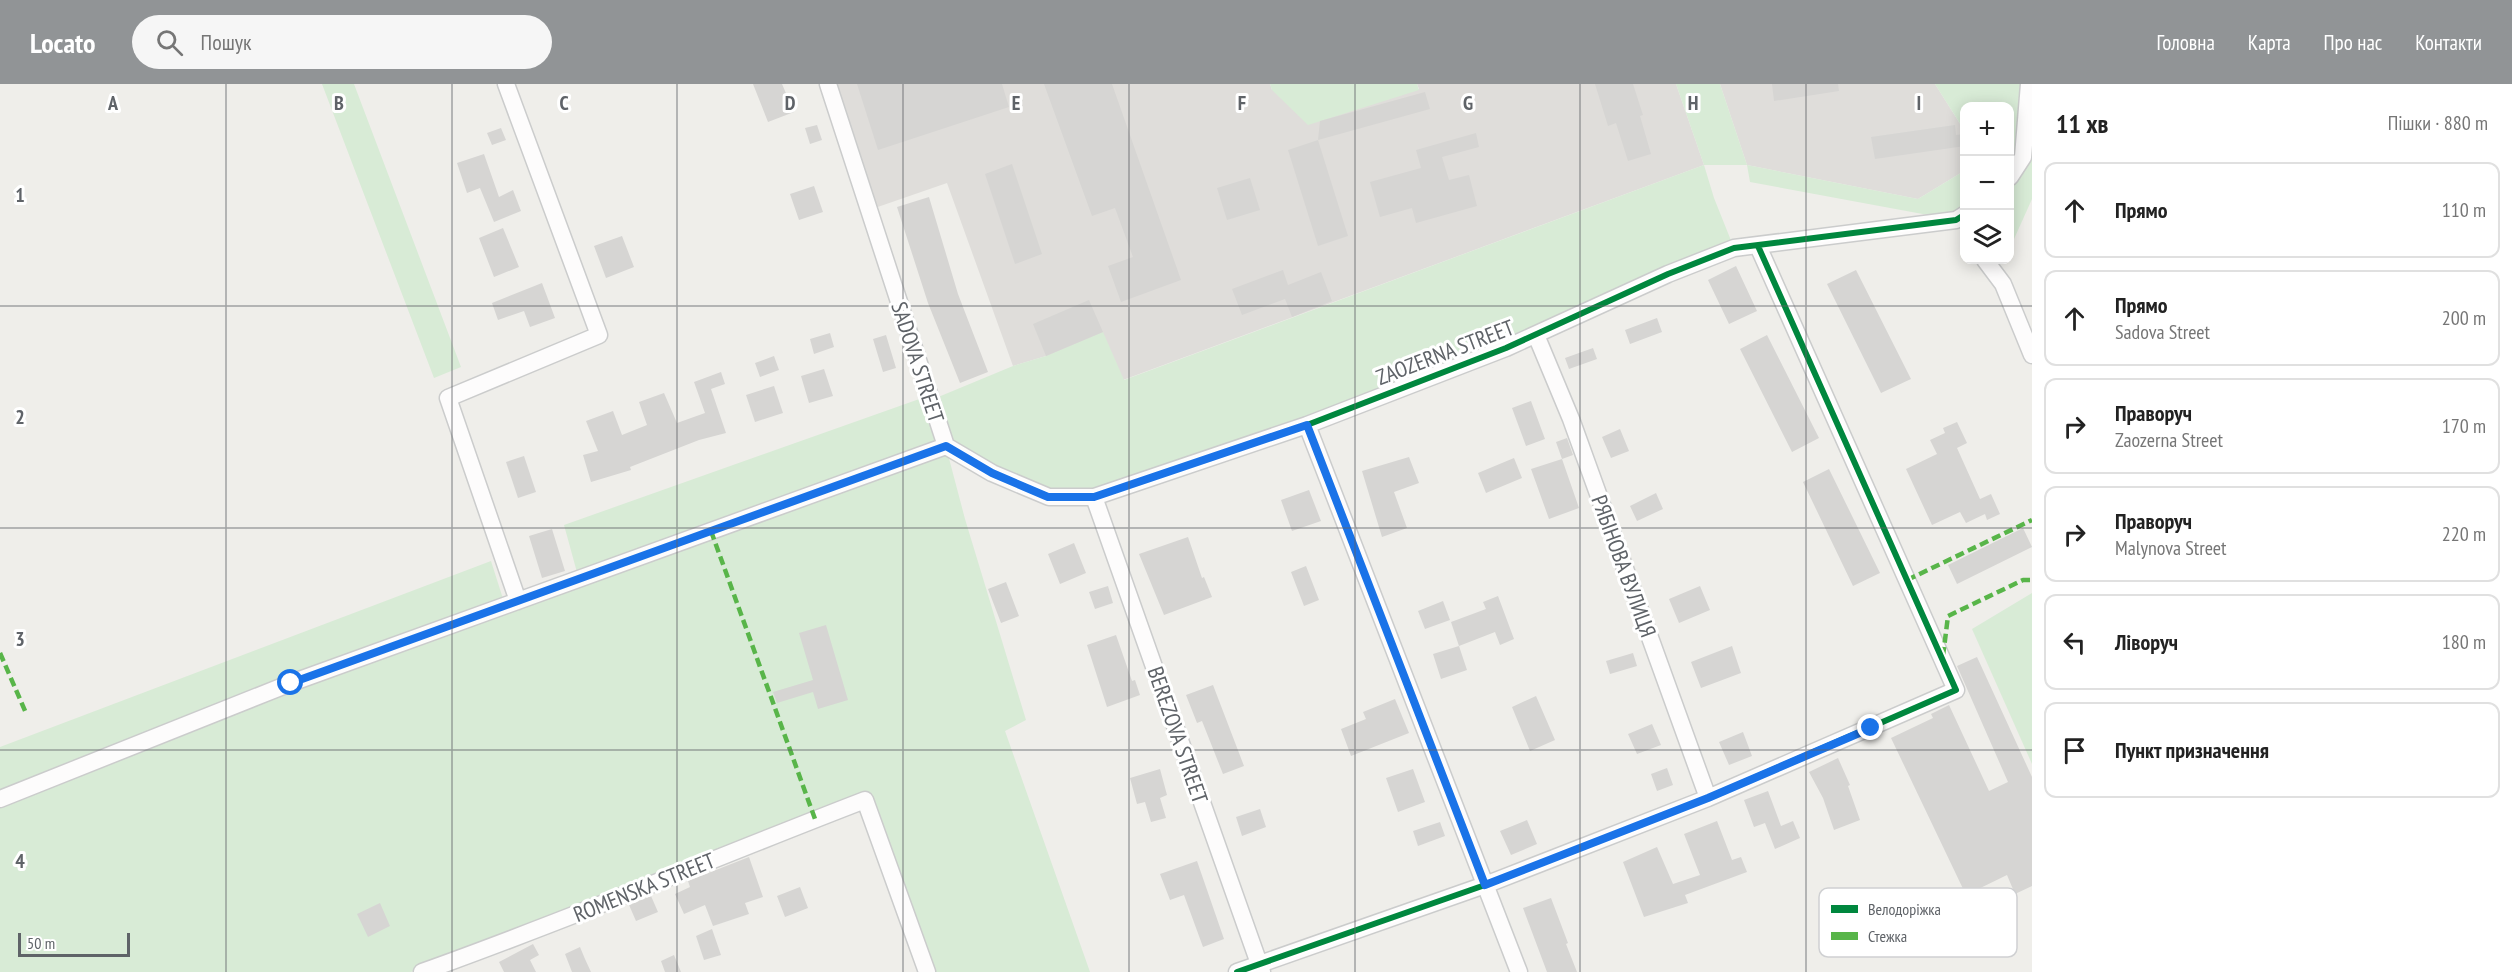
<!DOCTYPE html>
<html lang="uk">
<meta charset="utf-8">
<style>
body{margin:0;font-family:"PT Sans Narrow",sans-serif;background:#f6f6f6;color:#222}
.controls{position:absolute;right:18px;top:18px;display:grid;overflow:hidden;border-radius:12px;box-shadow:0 3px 15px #0003}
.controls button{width:54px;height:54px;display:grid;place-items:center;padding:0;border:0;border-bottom:2px solid #e0e0e0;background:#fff;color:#222;font:30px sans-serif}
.scale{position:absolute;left:18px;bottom:15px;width:112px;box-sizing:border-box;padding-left:6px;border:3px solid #5f6368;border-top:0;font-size:16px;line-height:21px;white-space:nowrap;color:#5f6368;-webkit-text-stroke:4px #fff;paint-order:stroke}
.stop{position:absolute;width:18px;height:18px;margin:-14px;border:4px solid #1a73e8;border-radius:50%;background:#fff}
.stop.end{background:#1a73e8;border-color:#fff;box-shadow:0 2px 6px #0008}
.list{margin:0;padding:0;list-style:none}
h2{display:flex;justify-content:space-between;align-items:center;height:78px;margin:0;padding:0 24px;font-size:26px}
h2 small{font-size:20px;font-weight:400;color:#767676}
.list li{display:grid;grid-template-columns:39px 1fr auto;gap:18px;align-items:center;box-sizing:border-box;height:96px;margin:0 12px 12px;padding:0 12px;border:2px solid #e0e0e0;border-radius:12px}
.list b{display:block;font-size:22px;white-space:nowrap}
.list p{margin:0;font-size:20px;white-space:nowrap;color:#767676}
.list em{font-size:20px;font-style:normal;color:#767676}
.icon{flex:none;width:33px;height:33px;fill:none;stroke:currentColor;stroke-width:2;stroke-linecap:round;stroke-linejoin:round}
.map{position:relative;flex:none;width:2032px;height:888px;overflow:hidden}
header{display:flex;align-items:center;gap:36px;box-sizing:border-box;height:84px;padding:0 30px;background:#919496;color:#fff}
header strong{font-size:28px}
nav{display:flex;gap:33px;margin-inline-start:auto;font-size:21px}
.search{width:420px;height:54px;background:#f6f6f6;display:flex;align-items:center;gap:15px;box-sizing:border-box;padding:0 21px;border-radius:33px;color:#767676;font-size:22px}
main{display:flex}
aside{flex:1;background:#fff}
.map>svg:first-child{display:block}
.industrial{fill:#dfddda}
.green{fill:#d8ebd6}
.building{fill:#d6d5d3}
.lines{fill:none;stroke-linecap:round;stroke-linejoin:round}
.street-casing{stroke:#cbcccc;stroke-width:19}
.street{stroke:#fdfcfc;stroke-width:16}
.quiet{stroke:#58b549;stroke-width:4.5;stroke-dasharray:9 4.5;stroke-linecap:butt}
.cycleway-casing{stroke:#fff;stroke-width:10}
.cycleway{stroke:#00873e;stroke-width:6}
.route{stroke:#1a73e8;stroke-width:8}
.grid{fill:none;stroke:#5f6368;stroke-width:1.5;stroke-opacity:0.55}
.labels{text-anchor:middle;stroke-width:6;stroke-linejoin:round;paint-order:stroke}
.street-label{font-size:22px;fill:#5f6368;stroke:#fff}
.key{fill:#fff;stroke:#cfd0d2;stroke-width:1.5}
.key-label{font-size:16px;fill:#5f6368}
.grid-label{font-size:20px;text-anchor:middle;font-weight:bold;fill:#5f6368;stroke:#fff;stroke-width:6;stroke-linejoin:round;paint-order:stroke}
</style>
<header>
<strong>Locato</strong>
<div class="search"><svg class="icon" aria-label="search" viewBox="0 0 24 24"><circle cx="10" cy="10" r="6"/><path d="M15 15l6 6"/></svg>Пошук</div>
<nav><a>Головна</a><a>Карта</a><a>Про нас</a><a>Контакти</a></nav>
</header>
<main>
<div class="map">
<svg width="2032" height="888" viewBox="0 0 2032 888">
<rect width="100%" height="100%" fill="#efeeea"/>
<path class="industrial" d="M828 0H1270L1272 6 1419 5 1417 0H1676L1704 81 1123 296 1046 272 1013 282 947 99 869 126Z
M1720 0H1935L1964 46V87L1918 115 1747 81Z"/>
<path class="green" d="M322 0H354L461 283 434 294Z
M1270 0H1417L1419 6 1308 41 1272 6Z
M1676 0H1720L1747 81 1918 115 1964 87V148L1955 136 1750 98 1747 81H1704L1714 114 1734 164 1536 251 1094 413H1049L946 363 965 435 1026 636 1005 647 1090 888H930L864 716 517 844 411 888H0V663L491 477 505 521 578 492 564 441 925 313 931 316 1013 282 1046 272 1103 248 1124 296 1704 81Z
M1935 0H2032V115L2010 164V89L2020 73 2010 83V22H1964V46Z
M2032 509V680L1972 545Z"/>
<path class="building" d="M753 0H782L794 28 768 38Z
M857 0H1002L1009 23 878 66Z
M1044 0H1112L1181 196 1121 218 1108 182 1133 173 1115 124 1092 132Z
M1595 0H1633L1643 31 1640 32 1651 70 1628 77 1616 39 1608 42Z
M1772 0H1838L1839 7 1774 17Z
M1425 8 1430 25 1318 56 1320 37Z
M817 41 822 56 810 60 805 44Z
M1955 41 1956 51 1965 50V62L1875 75 1871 53Z
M501 44 506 56 492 61 487 49Z
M1476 49 1479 63 1442 73 1449 96 1469 91 1477 122 1416 139 1412 124 1380 133 1370 98 1421 84 1416 66Z
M1318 56 1348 152 1318 162 1288 66Z
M484 70 499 113 513 106 521 127 494 138 480 104 467 109 457 79Z
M1012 80 1042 170 1015 180 985 90Z
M1250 94 1260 126 1227 136 1217 104Z
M814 102 823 128 799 136 790 110Z
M929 113 958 210 988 288 960 299 928 219 897 123Z
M503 144 519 183 494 193 479 154Z
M622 152 634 183 606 194 594 162Z
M1736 182 1757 227 1729 240 1708 196Z
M1283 186 1288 201 1321 188 1332 217 1292 233 1285 215 1242 231 1232 205Z
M1856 186 1911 295 1881 309 1827 200Z
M542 199 555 234 530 243 524 227 498 236 492 219Z
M1089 216 1103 248 1046 272 1033 240Z
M1657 234 1662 248 1630 260 1625 246Z
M830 249 834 263 814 270 810 255Z
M886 251 896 284 883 288 873 255Z
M1767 251 1819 354 1792 368 1740 265Z
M1593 264 1597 275 1569 285 1565 274Z
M774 272 779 286 760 293 755 279Z
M824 285 833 312 809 319 801 292Z
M721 288 725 300 711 305 726 349 699 356 630 383 631 386 591 398 583 371 598 367 586 337 613 327 622 351 647 341 639 318 664 309 677 339 705 329 694 298Z
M774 302 783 329 755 338 746 311Z
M1531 317 1545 355 1526 362 1512 324Z
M1957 338 1967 359 1957 364 1980 415 1991 410 2000 430 1987 436 1985 430 1966 439 1960 428 1932 441 1906 385 1937 370 1930 356 1945 349 1943 344Z
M1620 345 1629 367 1611 374 1602 353Z
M1567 354 1573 371 1562 375 1556 358Z
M524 372 536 408 518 414 506 378Z
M1409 373 1419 399 1394 408 1407 444 1382 453 1362 387Z
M1514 374 1522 394 1486 409 1478 389Z
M1562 375 1579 424 1549 435 1531 385Z
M1829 385 1880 489 1853 502 1803 398Z
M1309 406 1321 437 1292 447 1281 416Z
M1656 409 1663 425 1637 437 1630 422Z
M2023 444 2032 463 1957 500 1948 481Z
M552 445 565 487 542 494 529 452Z
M1188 453 1202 494 1204 493 1212 513 1164 531 1139 470Z
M1074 459 1086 489 1060 500 1048 470Z
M1306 482 1319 516 1304 522 1291 488Z
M1006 498 1019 532 1001 539 988 505Z
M1108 502 1113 519 1095 525 1089 508Z
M1700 502 1710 526 1679 539 1669 515Z
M1498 512 1514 555 1500 561 1495 548 1459 562 1451 538 1486 525 1483 518Z
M1443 517 1450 536 1425 545 1418 527Z
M826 541 848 616 818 625 813 608 777 619 773 608 813 596 799 549Z
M1116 551 1132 597 1135 596 1140 611 1107 623 1087 561Z
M1459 562 1467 586 1441 595 1433 570Z
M1732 562 1741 589 1701 604 1691 578Z
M1633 569 1637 582 1610 590 1606 577Z
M1977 573 2032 693V802L2015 810 2007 791 1966 811 1891 654 1933 634 1931 630 1949 621 1989 707 2008 698 1957 582Z
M1213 601 1244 682 1223 690 1202 637 1197 639 1186 611Z
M1536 612 1555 656 1530 667 1512 623Z
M1395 615 1409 649 1351 672 1341 645 1366 635 1363 628Z
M1652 640 1661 661 1637 670 1628 650Z
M1743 648 1752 672 1729 681 1719 658Z
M1838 674 1850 701 1848 702 1860 736 1834 746 1823 714 1809 688Z
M1667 684 1673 701 1657 707 1651 690Z
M1160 685 1167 711 1160 714 1166 734 1151 738 1145 718 1137 720 1130 694Z
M1413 685 1425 718 1398 728 1386 694Z
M1768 707 1781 742 1793 737 1800 754 1775 765 1765 739 1754 743 1744 716Z
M1260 725 1266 743 1242 752 1236 733Z
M1527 736 1537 760 1511 771 1500 747Z
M1717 737 1732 776 1741 773 1747 788 1685 811 1688 819 1644 833 1623 778 1657 763 1673 800 1700 791 1684 750Z
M1440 738 1445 752 1418 762 1413 747Z
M749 773 763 813 745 819 749 830 713 842 705 821 684 830 675 810 690 803 688 797Z
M1197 777 1224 855 1203 863 1184 811 1170 816 1160 790Z
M800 803 808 824 785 833 777 812Z
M651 812 658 828 636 837 629 821Z
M1551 814 1568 859 1566 860 1577 888H1547L1523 824Z
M380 819 390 842 368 853 357 830Z
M712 845 721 871 704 876 696 852Z
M533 860 539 871 530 876 536 888H504L499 878Z
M580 863 585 875 591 888H572L565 870Z
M674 871 681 888H665L661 877Z"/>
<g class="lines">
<defs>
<path id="street" d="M506 0 599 251 448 314 518 517
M828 0 946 362
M2010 93 2023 73 2029 0
M1985 176 2003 200 2032 271
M1536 251 1571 335 1708 714
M1307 341 1519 888
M946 362 992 389 1049 413H1094L1307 341 1506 264 1668 190 1734 164 1956 136 1964 131
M1094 413 1262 888
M0 715 291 599 946 362
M422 888C571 835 717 773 865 716L927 888
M1237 888 1485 801 1708 714 1956 606 1758 162"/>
</defs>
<use href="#street" class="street-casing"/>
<use href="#street" class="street"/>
<path class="quiet" d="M711 447 815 735
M1907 496 2032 436
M0 569 26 629
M1943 572 1948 532 2023 496H2032"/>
<defs>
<path id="cycleway" d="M946 362 992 389 1049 413H1094L1307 341 1506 264 1668 190 1734 164 1956 136 1964 131
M1237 888 1485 801 1708 714 1956 606 1758 162"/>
</defs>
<use href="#cycleway" class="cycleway-casing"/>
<use href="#cycleway" class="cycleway"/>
</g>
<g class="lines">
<path class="route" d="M291 599 946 362 992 389 1048 413H1094L1307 341 1485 801 1708 714 1871 644"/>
</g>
<path class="grid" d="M226 0V888M452 0V888M677 0V888M903 0V888M1129 0V888M1355 0V888M1580 0V888M1806 0V888M0 222H2032M0 444H2032M0 666H2032"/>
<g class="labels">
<g class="street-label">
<text transform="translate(1445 268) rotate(-21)" y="8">ZAOZERNA STREET</text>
<text transform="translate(918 278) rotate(72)" y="8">SADOVA STREET</text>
<text transform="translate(1624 482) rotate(70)" y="8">РЯБІНОВА ВУЛИЦЯ</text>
<text transform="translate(1178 651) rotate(71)" y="8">BEREZOVA STREET</text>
<text transform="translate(644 803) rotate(-22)" y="8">ROMENSKA STREET</text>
</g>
</g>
<rect x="1819" y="804" width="198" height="69" rx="9" class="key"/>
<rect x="1831" y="821" width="27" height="8" fill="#00873e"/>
<rect x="1831" y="848" width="27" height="8" fill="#58b549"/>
<g class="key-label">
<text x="1868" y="831">Велодоріжка</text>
<text x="1868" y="858">Стежка</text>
</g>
<g class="grid-label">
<text x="113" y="26">A</text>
<text x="339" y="26">B</text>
<text x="564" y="26">C</text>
<text x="790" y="26">D</text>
<text x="1016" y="26">E</text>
<text x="1242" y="26">F</text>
<text x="1468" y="26">G</text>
<text x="1693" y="26">H</text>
<text x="1919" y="26">I</text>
<text x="20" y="118">1</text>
<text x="20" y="340">2</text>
<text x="20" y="562">3</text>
<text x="20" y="784">4</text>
</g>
</svg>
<div class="controls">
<button>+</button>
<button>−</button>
<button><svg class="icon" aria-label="layers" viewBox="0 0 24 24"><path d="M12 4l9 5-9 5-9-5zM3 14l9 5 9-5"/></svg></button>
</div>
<div class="scale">50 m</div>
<div class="stop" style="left:291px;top:599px"></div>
<div class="stop end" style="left:1871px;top:644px"></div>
</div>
<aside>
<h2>11 хв<small>Пішки · 880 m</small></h2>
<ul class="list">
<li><svg class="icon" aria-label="ahead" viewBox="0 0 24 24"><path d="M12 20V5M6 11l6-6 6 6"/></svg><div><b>Прямо</b></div><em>110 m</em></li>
<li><svg class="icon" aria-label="ahead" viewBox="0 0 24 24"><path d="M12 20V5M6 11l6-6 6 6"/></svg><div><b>Прямо</b><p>Sadova Street</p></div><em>200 m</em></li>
<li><svg class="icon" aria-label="right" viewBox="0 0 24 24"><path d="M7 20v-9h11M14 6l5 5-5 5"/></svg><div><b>Праворуч</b><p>Zaozerna Street</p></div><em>170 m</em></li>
<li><svg class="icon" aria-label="right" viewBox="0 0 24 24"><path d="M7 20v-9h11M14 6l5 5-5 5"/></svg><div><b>Праворуч</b><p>Malynova Street</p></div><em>220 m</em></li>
<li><svg class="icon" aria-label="left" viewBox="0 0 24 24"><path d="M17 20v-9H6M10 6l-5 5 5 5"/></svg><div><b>Ліворуч</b></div><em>180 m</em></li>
<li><svg class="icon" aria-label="arrive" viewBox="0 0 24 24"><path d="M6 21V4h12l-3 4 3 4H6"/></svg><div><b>Пункт призначення</b></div></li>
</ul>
</aside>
</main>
